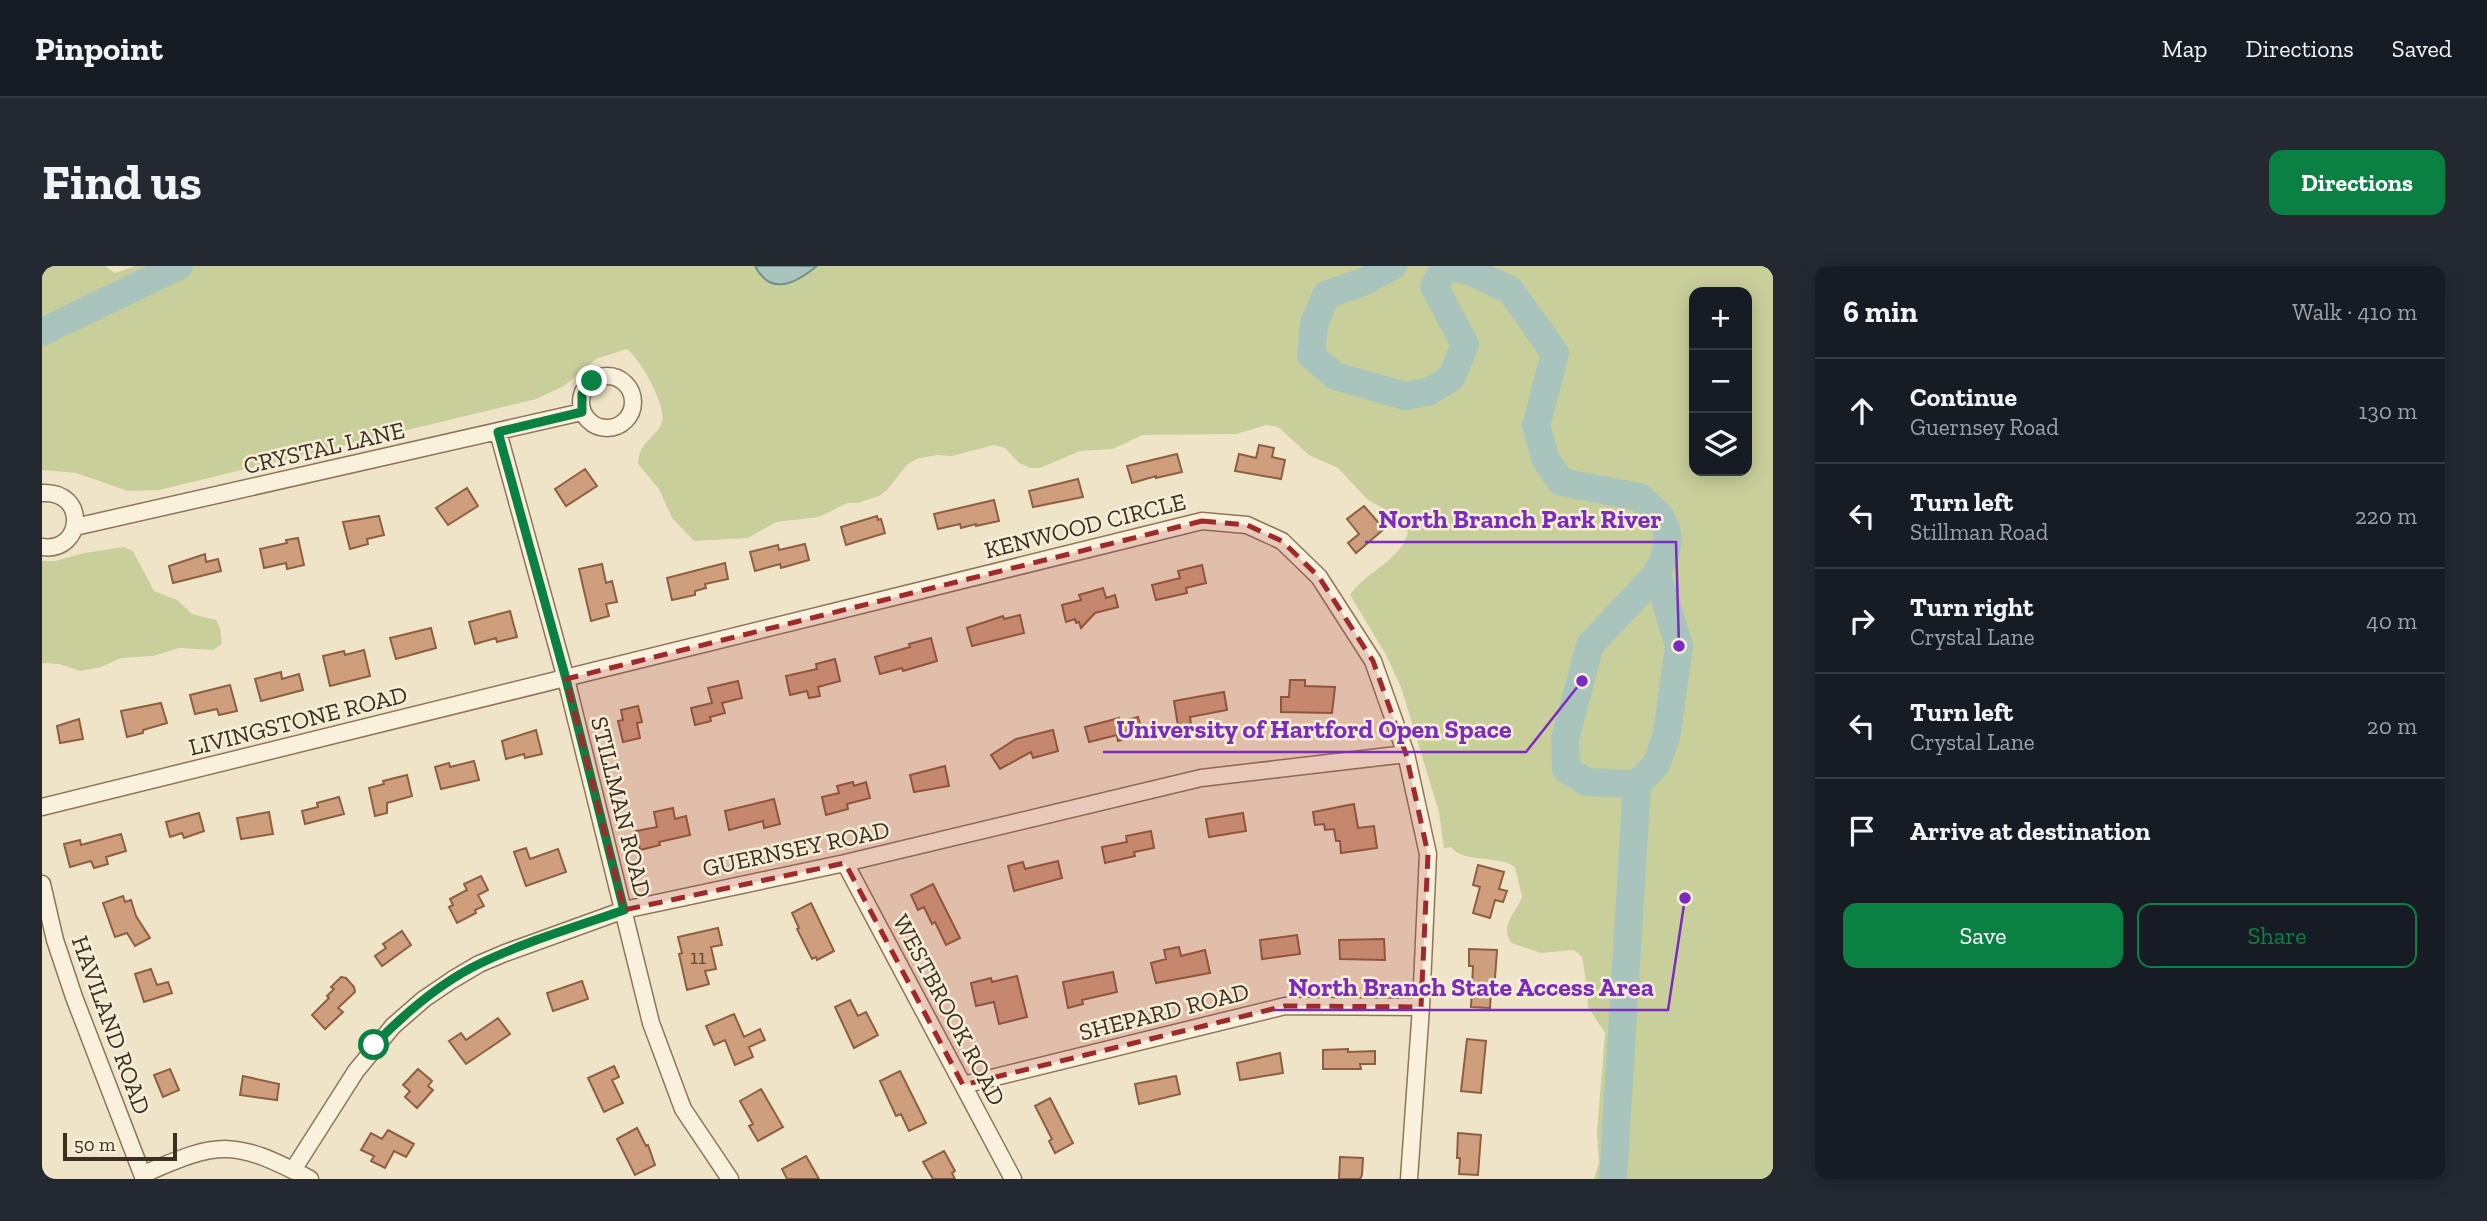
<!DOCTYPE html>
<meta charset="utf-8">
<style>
body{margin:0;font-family:"Zilla Slab",serif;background:#242831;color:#f1f3f6}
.controls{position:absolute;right:21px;top:21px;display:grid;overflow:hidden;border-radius:14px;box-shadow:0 4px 18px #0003}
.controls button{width:63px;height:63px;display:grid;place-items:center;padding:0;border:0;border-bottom:2px solid #363941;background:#171b24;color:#f1f3f6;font:35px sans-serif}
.scale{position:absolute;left:21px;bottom:18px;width:114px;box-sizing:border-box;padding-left:7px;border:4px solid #3d2e20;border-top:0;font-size:19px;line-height:24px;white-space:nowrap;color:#3d2e20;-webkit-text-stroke:5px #f7eed8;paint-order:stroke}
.stop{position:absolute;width:21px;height:21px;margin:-16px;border:5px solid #0b8043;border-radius:50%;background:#fff}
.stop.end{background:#0b8043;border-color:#fff;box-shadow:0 2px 7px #0008}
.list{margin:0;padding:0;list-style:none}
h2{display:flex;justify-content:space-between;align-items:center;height:91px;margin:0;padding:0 28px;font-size:30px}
h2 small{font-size:23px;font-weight:400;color:#9ea1a6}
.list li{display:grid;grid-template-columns:46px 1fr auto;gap:21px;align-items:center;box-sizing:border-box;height:105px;padding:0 28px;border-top:2px solid #363941}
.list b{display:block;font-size:26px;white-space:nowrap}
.list p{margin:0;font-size:23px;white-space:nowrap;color:#9ea1a6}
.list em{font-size:23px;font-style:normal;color:#9ea1a6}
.actions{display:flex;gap:14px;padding:21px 28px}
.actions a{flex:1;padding:16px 0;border:2px solid #0b8043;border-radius:14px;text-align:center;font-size:24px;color:#0b8043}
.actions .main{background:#0b8043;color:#fff}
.icon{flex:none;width:38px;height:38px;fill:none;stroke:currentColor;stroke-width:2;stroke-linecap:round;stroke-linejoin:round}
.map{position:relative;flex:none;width:1731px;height:913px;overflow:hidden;border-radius:14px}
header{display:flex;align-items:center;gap:42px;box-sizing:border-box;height:98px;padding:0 35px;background:#171b24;border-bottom:2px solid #363941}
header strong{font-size:33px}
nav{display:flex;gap:38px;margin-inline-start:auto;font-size:24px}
.intro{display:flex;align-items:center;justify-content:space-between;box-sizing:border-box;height:168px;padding:0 42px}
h1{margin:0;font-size:49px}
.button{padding:18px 32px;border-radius:14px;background:#0b8043;color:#fff;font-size:24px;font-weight:700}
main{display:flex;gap:42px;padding:0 42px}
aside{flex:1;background:#171b24;border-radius:14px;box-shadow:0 4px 18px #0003}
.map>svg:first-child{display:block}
.green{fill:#c9cf9b;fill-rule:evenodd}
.water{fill:#a9c4bc;stroke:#6f938a;stroke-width:2}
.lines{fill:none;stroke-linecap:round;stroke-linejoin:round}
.river{stroke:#a9c4bc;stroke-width:28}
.building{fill:#cf9f7d;stroke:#8d5f41;stroke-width:2}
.minor-casing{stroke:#8d765c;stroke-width:19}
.minor{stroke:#faf1dc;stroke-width:16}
.route{stroke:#0b8043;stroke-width:9}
.marked{fill:#9e2a2b;fill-opacity:0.2;stroke:#9e2a2b;stroke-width:5;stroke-dasharray:14 9;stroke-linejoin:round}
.labels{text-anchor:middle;stroke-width:5;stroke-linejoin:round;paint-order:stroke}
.number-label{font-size:21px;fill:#624a37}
.street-label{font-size:24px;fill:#3d2e20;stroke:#f7eed8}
.leader{fill:none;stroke:#7b2cbf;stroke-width:2.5}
.callout-dot{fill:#7b2cbf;stroke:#f7eed8;stroke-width:2.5}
.callout-label{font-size:26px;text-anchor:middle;font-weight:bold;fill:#7b2cbf;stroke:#f7eed8;stroke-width:5;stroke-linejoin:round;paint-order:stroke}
</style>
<header>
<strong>Pinpoint</strong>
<nav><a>Map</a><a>Directions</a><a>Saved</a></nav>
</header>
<div class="intro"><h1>Find us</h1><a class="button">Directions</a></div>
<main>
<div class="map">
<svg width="1731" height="913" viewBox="0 0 1731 913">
<rect width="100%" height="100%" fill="#f0e4c8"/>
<path class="green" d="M0 0H63L73 7 93 0H713L719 12 766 7 775 0H1731V913H1552L1557 897 1555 866 1563 767 1546 741 1545 721 1540 691 1532 684 1499 687 1469 677C1458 657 1473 649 1480 631L1473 601C1454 588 1422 598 1409 581L1402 582 1397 546 1359 421 1344 389 1308 329C1323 306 1357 296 1366 267L1355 250 1326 234 1296 202 1267 189 1236 161 1225 159 1194 168 1100 169 1071 183 1038 185 998 202H988L977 197 963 182 952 179 910 190 895 189 874 193 865 199 845 224 837 230 816 237H805L777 251 734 256 706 272 652 275 630 252 617 223 596 198C597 174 614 173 620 156 625 140 598 93 585 83L554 93 522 120 494 133 117 224 86 225 34 207 0 204ZM1652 26H1705V205H1652Z
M82 281 91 285 112 325 135 334 150 348 174 354 178 362 180 378 171 384 137 382 111 390 79 392 59 401 38 405 17 398 0 397V295H13L42 287Z"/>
<path class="water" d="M713 0H775C754 17 729 31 713 0Z"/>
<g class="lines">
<path class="river" d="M1351 0 1321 16 1284 29 1272 58 1269 89 1293 110 1363 130 1386 126 1409 112 1423 79 1392 20 1404 1 1428 5 1468 24 1513 87 1494 160 1504 194 1519 216 1597 231 1618 250 1624 262 1626 276 1621 295 1613 310 1548 379 1523 473 1524 503 1545 516 1595 518
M0 66 137 0
M1571 913 1595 518 1614 499 1625 467 1637 380 1618 317 1613 310"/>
</g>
<path class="building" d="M1217 179 1232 182 1230 191 1243 194 1239 213 1193 205 1197 188 1214 192Z
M1135 188 1140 206 1114 212V210L1090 217 1085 200Z
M543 203 555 220 524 240 513 223Z
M1036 213 1041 231 991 241 987 225Z
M425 222 436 240 406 259 394 242Z
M952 234 957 255 934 260V258L919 262 918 258 896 263 892 248Z
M1322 240 1342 263 1314 287 1306 277 1317 268 1305 253Z
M337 250 342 269 325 273 326 278 308 283 301 256Z
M835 250 836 254 839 253 843 267 804 279 799 261Z
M256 272 262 299 245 303 244 297 222 302 218 283 245 277 244 274Z
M763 278 767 294 739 302 738 298 713 305 708 286 736 279 737 284Z
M163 288 164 296 176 293 179 305 131 317 127 300Z
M683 297 686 313 663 318 664 322 653 325V329L630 334 625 312Z
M560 298 564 317 570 315 575 336 564 338 567 350 549 355 537 303Z
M1160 299 1164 317 1144 322 1145 327 1114 334 1110 319 1138 312 1136 305Z
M1061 322 1064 332 1073 329 1076 341 1053 347 1039 362 1037 356 1034 357 1033 353 1024 356 1020 339 1039 334 1037 329Z
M468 345 475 371 455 376 454 372 433 378 427 356Z
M978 349 982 367 930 380 925 362 961 350 962 353Z
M389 362 394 382 354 393 348 372Z
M889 372 895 395 861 405 860 402 838 408 833 391 868 381 867 378Z
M322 384 328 410 288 420 281 390 302 385 303 389Z
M793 393 798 415 776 421 778 430 767 432 765 425 748 429 744 410 775 403 774 398Z
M239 406 240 413 257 408 261 424 219 435 213 413Z
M1248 414H1263V420L1293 421 1290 447 1239 446V431H1247Z
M696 415 700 432 680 437 683 447 668 451 669 455 653 459 649 442 670 437 666 422Z
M188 419 195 445 177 449 175 443 153 448 148 429Z
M1182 426 1185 444 1148 451 1149 458 1136 460 1132 435Z
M119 437 125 457 101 464V467L85 471 79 445Z
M596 440 600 456 595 457 598 472 581 476 576 455 581 454 579 444Z
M1096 451 1101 468 1076 475 1075 469 1047 476 1043 461 1077 452 1078 456Z
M37 453 41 473 18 477 15 460Z
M494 464 500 488 483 492 482 488 464 493 460 475Z
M1011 464 1016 485 991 492 989 486 958 503 949 489 974 473Z
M432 495 437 514 399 523 393 501 407 497 408 501Z
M903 500 907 520 872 526 868 509Z
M365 509 370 530 345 537V547L333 550 327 522 342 518 341 515Z
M811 516 812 520 824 516 828 532 805 538 806 543 784 549 780 531 797 527 795 520Z
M297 531 302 548 263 558 260 545 276 541 275 537Z
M732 533 738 558 722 562 721 555 687 564 683 545Z
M1312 538 1316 562 1332 560 1335 582 1299 587 1298 575H1294L1292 563 1283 564 1282 558 1273 559 1271 546Z
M631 542 633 553 644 550 648 569 617 576 618 579 598 584 594 565 615 561 612 546Z
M227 546 231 568 199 573 195 552Z
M157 547 162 565 142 572 140 567 128 571 124 556Z
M1201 547 1204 565 1167 571 1164 553Z
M1109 565 1112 582 1092 586 1093 590 1063 597 1060 581 1085 576 1084 570Z
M79 568 84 585 64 591 66 598 52 602 49 595 28 601 22 578 38 574 39 579Z
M484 582 488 593 516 583 524 606 484 620 472 586Z
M1016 595 1020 612 972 625 966 600 981 596 983 603Z
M1436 599 1462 606 1457 623 1465 625 1461 636 1453 634 1448 652 1431 647 1438 621 1431 619Z
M439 610 446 624 436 629 442 640 433 644 434 647 415 657 407 641 411 639 408 633 425 624 422 618Z
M891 618 918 672 904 679 893 656 890 658 882 641 876 644 869 629Z
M81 630 83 636 89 634 94 650 108 672 93 680 85 667 73 671 61 637Z
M769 637 792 685 775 694 774 691 770 693 755 663 757 662 750 647Z
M676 662 680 679 669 681 674 703 663 705 667 718 645 724 637 688 640 687 636 671Z
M360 665 369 679 340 700 333 690 344 682 341 678Z
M1255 669 1258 688 1220 693 1218 674Z
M1342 673 1343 694 1298 693 1297 674Z
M1137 681 1139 690 1163 684 1168 707 1114 717 1109 697 1124 693 1122 684Z
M1427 683 1455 684 1452 726 1449 725 1448 742 1429 741 1431 700H1427Z
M109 703 115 719 126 716 130 727 102 736 93 708Z
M1071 706 1075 726 1040 734 1041 738 1026 742 1021 716Z
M975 710 985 751 957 758 952 736 934 740 929 717 949 712 950 716Z
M299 711 304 712 312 721 313 726 296 742 301 746 283 763 270 749 287 732 285 730 292 723 289 721Z
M540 715 546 733 511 745 505 727Z
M808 734 816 750 824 746 836 769 812 782 793 741Z
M692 748 702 771 718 763 723 774 707 781 711 791 693 799 683 774 672 779 664 760Z
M456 752 468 768 424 798 407 775 419 767 424 774Z
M1425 773 1444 775 1439 827 1419 825Z
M1306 783V786L1333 785V798H1318L1319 803H1281V784Z
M1238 787 1241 807 1198 814 1195 797Z
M572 800 577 811 570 814 581 837 562 846 546 812Z
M128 803 137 824 121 831 112 809Z
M376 803 390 815 386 820 391 824 375 842 363 831 368 825 361 819Z
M858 805 884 857 867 865 859 848 854 850 838 815Z
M201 810 237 818 235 834 198 829Z
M1134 810 1138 828 1097 838 1093 818Z
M719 823 741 861 716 875 707 860 711 858 698 835Z
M1008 832 1031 877 1013 887 1007 875 1010 873 993 840Z
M595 862 604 880 606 879 613 899 593 909 575 873Z
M346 864 372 878 364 891 352 885 343 902 329 895 332 890 319 884 329 867 340 873Z
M1416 867 1439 869 1436 909 1417 908 1418 892H1415Z
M902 885 913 905 910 907 913 913H891L881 896Z
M764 890 777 913H745L740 903Z
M1298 891 1321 892 1320 909 1318 913H1297Z"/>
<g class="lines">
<defs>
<path id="minor" d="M539 136a26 26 0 1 1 52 0a26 26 0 1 1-52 0Z
M456 166 524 413 609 757 641 843 688 913
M0 227C46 224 42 287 0 281
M33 261 540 146
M0 541 1160 255 1205 259 1240 275 1277 311 1331 395 1364 488 1386 588 1379 741 1367 913
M803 597 971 913
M0 618 13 674 32 731 102 913
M921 819 1243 740 1379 741
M251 904 314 805 351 760 382 733 410 714 437 698 463 687 582 644 803 597 1159 512 1364 488
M102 908C178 874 193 874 268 913"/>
</defs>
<use href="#minor" class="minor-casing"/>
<use href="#minor" class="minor"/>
</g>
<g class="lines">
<path class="route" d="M332 779C363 747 399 716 439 697 485 675 534 661 582 644L524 413 456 166 540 146V128L550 115"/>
</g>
<path class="marked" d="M1160 255 1205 259 1240 275 1277 311 1331 395 1364 488 1386 588 1379 741 1243 740 921 819 803 597 582 644 524 413Z"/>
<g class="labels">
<g class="number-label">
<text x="656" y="698">11</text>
</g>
<g class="street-label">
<text transform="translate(282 182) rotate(-13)" y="8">CRYSTAL LANE</text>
<text transform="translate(1043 260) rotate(-14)" y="8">KENWOOD CIRCLE</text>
<text transform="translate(256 455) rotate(-14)" y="8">LIVINGSTONE ROAD</text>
<text transform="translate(579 541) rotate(76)" y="8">STILLMAN ROAD</text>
<text transform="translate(754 583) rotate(-12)" y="8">GUERNSEY ROAD</text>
<text transform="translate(907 744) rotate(62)" y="8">WESTBROOK ROAD</text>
<text transform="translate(1122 746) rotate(-14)" y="8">SHEPARD ROAD</text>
<text transform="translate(69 759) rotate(70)" y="8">HAVILAND ROAD</text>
</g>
</g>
<path class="leader" d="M1637 380L1634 276H1323M1540 415L1484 486H1061M1643 632L1626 744H1231"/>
<g class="callout-dot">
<circle cx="1637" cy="380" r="7"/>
<circle cx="1540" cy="415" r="7"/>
<circle cx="1643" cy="632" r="7"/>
</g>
<g class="callout-label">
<text x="1478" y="262">North Branch Park River</text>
<text x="1272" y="472">University of Hartford Open Space</text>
<text x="1429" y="730">North Branch State Access Area</text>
</g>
</svg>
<div class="controls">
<button>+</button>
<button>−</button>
<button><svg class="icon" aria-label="layers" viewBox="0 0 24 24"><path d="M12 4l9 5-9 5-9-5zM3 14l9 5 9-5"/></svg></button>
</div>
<div class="scale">50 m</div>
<div class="stop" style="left:332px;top:779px"></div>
<div class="stop end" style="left:550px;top:115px"></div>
</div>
<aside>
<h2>6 min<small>Walk · 410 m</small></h2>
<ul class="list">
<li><svg class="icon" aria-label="ahead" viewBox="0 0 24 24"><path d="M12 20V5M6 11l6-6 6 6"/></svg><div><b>Continue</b><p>Guernsey Road</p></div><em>130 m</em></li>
<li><svg class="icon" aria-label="left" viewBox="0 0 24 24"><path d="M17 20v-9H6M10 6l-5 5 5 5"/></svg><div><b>Turn left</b><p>Stillman Road</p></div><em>220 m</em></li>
<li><svg class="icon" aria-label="right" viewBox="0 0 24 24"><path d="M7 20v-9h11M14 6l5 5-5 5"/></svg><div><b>Turn right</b><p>Crystal Lane</p></div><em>40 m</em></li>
<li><svg class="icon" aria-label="left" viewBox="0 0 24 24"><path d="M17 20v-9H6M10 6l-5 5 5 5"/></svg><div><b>Turn left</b><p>Crystal Lane</p></div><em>20 m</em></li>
<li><svg class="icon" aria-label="arrive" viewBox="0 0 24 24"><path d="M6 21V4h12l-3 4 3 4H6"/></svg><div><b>Arrive at destination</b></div></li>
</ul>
<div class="actions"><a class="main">Save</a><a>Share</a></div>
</aside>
</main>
